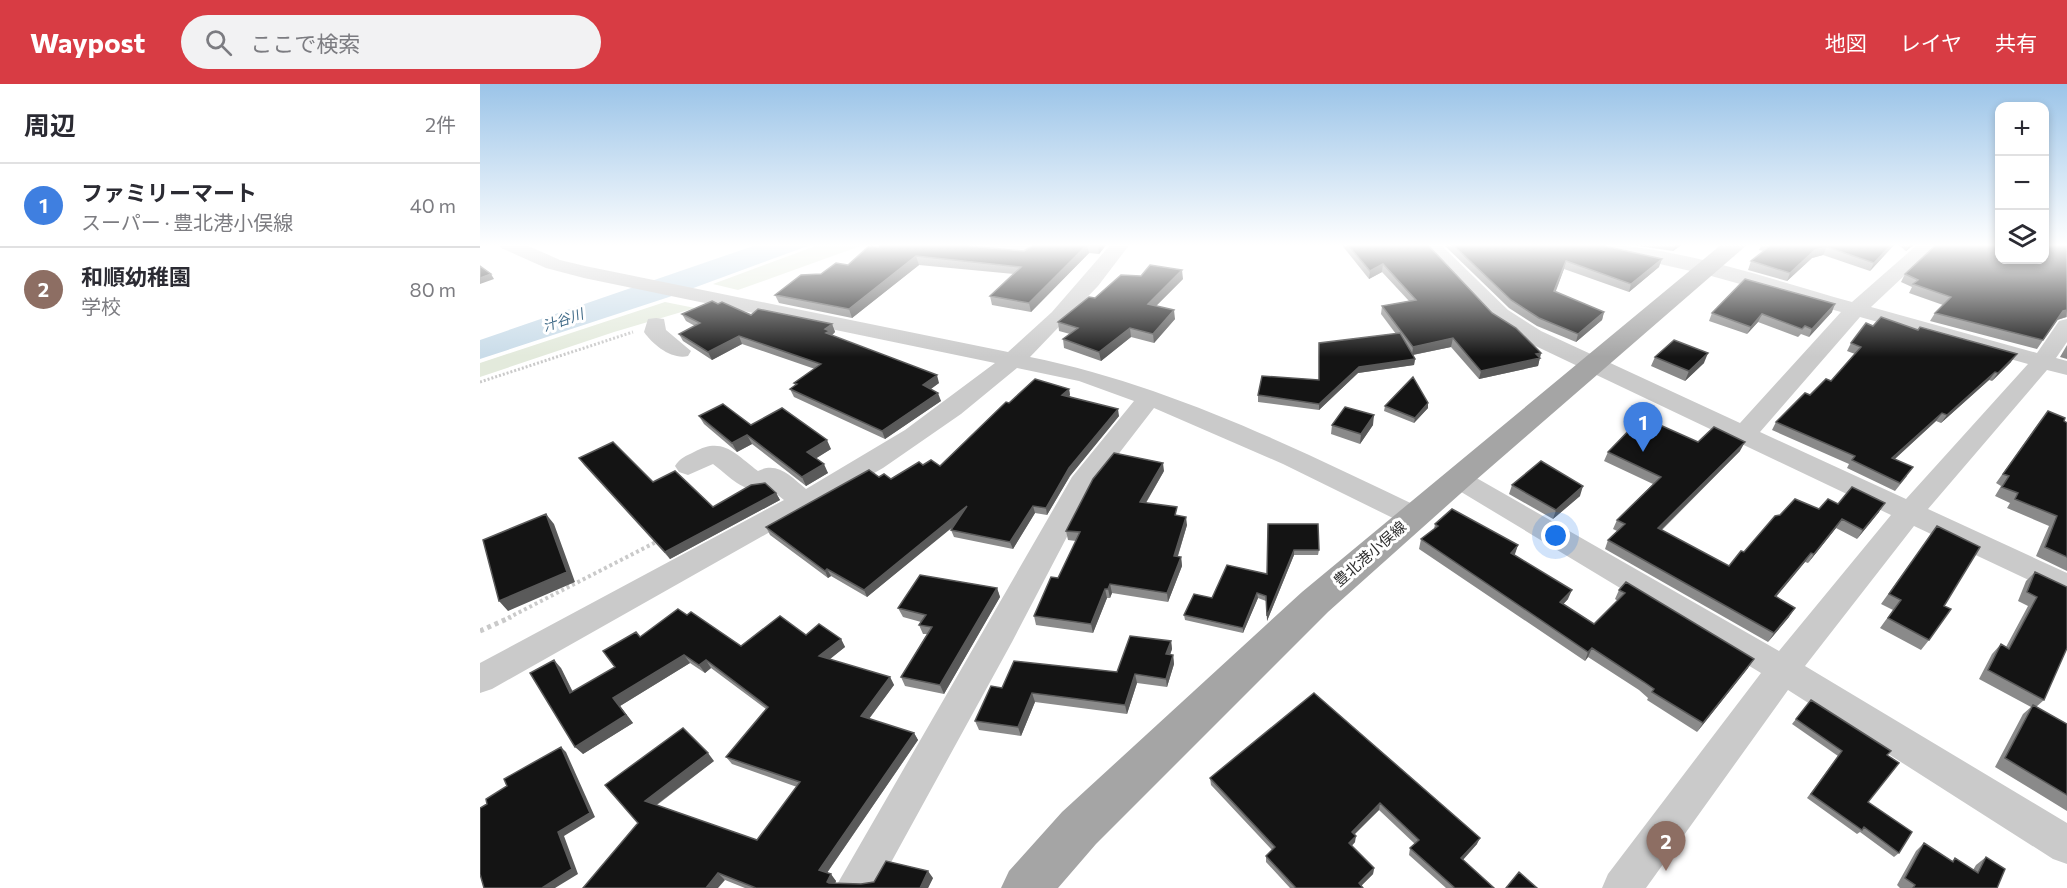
<!DOCTYPE html>
<html lang="ja">
<meta charset="utf-8">
<style>
body{margin:0;font-family:Commissioner,"Noto Sans JP",sans-serif;background:#f2f2f3;color:#2b2b33}
.controls{position:absolute;right:18px;top:18px;display:grid;overflow:hidden;border-radius:12px;box-shadow:0 3px 9px #0003}
.controls button{width:54px;height:54px;display:grid;place-items:center;padding:0;border:0;border-bottom:2px solid #e1e1e2;background:#fff;color:#2b2b33;font:30px sans-serif}
.you{position:absolute;left:1076px;top:452px;width:21px;height:21px;margin:-15px;border:4px solid #fff;border-radius:50%;background:#1a73e8;box-shadow:0 0 0 9px #1a73e833}
.badge{display:grid;place-items:center;width:39px;height:39px;border-radius:50%;background:#d83c44;color:#fff;font-size:20px;font-weight:700}
.pin{position:absolute;translate:-50% -50px;filter:drop-shadow(0 2px 3px #0008)}
.pin::after{content:'';position:absolute;top:32px;width:21px;height:18px;background:inherit;clip-path:polygon(0 0,100% 0,50% 100%)}
.list{margin:0;padding:0;list-style:none}
h2{display:flex;justify-content:space-between;align-items:center;height:78px;margin:0;padding:0 24px;font-size:26px}
h2 small{font-size:20px;font-weight:400;color:#7c7c81}
.list li{display:grid;grid-template-columns:39px 1fr auto;gap:18px;align-items:center;box-sizing:border-box;height:84px;padding:0 24px;border-top:2px solid #e1e1e2}
.list b{display:block;font-size:22px;white-space:nowrap}
.list p{margin:0;font-size:20px;white-space:nowrap;color:#7c7c81}
.list em{font-size:20px;font-style:normal;color:#7c7c81}
.icon{flex:none;width:33px;height:33px;fill:none;stroke:currentColor;stroke-width:2;stroke-linecap:round;stroke-linejoin:round}
.map{position:relative;flex:none;width:1587px;height:804px;overflow:hidden}
header{display:flex;align-items:center;gap:36px;box-sizing:border-box;height:84px;padding:0 30px;background:#d83c44;color:#fff}
header strong{font-size:28px}
nav{display:flex;gap:33px;margin-inline-start:auto;font-size:21px}
.search{width:420px;height:54px;background:#f2f2f3;display:flex;align-items:center;gap:15px;box-sizing:border-box;padding:0 21px;border-radius:33px;color:#7c7c81;font-size:22px}
main{display:flex}
aside{flex:1;background:#fff}
.map>svg:first-child{display:block}
.green{fill:#e3eadc}
.water{fill:#c9dce9}
.lines{fill:none;stroke-linecap:round;stroke-linejoin:round}
.path-far2{stroke:#cacaca;stroke-width:3;stroke-dasharray:2 2;stroke-linecap:butt}
.path-far1{stroke:#cacaca;stroke-width:4;stroke-dasharray:3 3;stroke-linecap:butt}
.path{stroke:#cacaca;stroke-width:5;stroke-dasharray:4 4;stroke-linecap:butt}
.minor{fill:#cacaca;fill-rule:evenodd}
.major{fill:#a5a5a5;fill-rule:evenodd}
.wall{fill:#8a8a8a}
.shaded-wall{fill:#5a5a5a}
.building{fill:#141414;stroke:#5a5a5a;stroke-width:1.5}
.labels{text-anchor:middle;stroke-width:6;stroke-linejoin:round;paint-order:stroke}
.far-water-label{font-size:14px;font-style:italic;fill:#426c89;stroke:#fff}
.street-label{font-size:15px;fill:#2d2d2d;stroke:#fff}
</style>
<header>
<strong>Waypost</strong>
<div class="search"><svg class="icon" aria-label="search" viewBox="0 0 24 24"><circle cx="10" cy="10" r="6"/><path d="M15 15l6 6"/></svg>ここで検索</div>
<nav><a>地図</a><a>レイヤ</a><a>共有</a></nav>
</header>
<main>
<aside>
<h2>周辺<small>2件</small></h2>
<ul class="list">
<li><span class="badge" style="background:#3f7fe0">1</span><div><b>ファミリーマート</b><p>スーパー · 豊北港小俣線</p></div><em>40 m</em></li>
<li><span class="badge" style="background:#8d6e63">2</span><div><b>和順幼稚園</b><p>学校</p></div><em>80 m</em></li>
</ul>
</aside>
<div class="map">
<svg width="1587" height="804" viewBox="0 0 1587 804">
<rect width="100%" height="100%" fill="#fff"/>
<path class="green" d="M341 160H386L258 206 233 200Z
M185 218 215 224 134 248 0 293V279Z"/>
<path class="water" d="M279 160H333L189 213 0 275V256Z"/>
<g class="lines">
<path class="path-far2" d="M0 298 153 248"/>
<path class="path-far1" d="M28 534 178 457"/>
<path class="path" d="M0 547 31 533"/>
<path class="minor" d="M19 160H44L80 176 105 182 528 268 572 228 631 160H650L618 202 550 273C688 301 816 364 943 425L947 432 943 439 933 442 923 439 803 380 674 324 613 403 532 558 397 804H355L592 393 654 317 599 297 537 284 481 330 403 384 12 605 0 609V579L304 416 289 404C268 414 249 392 233 380L208 391 199 388 195 382C200 374 206 372 214 368 243 352 255 370 278 387 298 377 311 393 326 405L425 346 515 279 104 194 66 184 21 164Z
M462 160H533L553 163 556 167 546 173 471 166Z
M940 160H960L1028 226 1061 247 1260 339 1361 228 1224 190 1109 164 1107 160C1194 160 1288 195 1372 218L1438 160H1458L1391 223 1557 269 1579 237 1587 235V258L1576 274 1587 277V291L1567 286 1448 425 1587 489V514L1434 442 1325 582 1587 739V780L1573 775 1308 606 1166 804H1122L1128 790 1281 589 968 400 964 394 968 388 977 385 986 388 1299 567 1411 431 1045 257 1012 236ZM1380 233 1548 280 1426 415 1280 348Z
M176 234 184 235 186 246 211 267 208 272C192 276 173 261 164 248L168 235Z"/>
<path class="major" d="M1242 160H1268L989 402 848 528 616 760 578 804H521L529 787 582 728 822 508Z"/>
</g>
<path class="wall" d="M548 160H627L619 170 609 169 551 228 512 221 510 212 534 190 439 181 372 234 299 219 295 211 341 190 368 181 398 163 544 167 554 161Z
M861 160H947L1012 229 1061 269 1058 282 999 295 971 263 933 271 935 275 934 281 878 289 839 326 778 318V311L839 296 916 250 901 230 902 222 929 217 902 188 889 195Z
M963 160H1116L1179 183 1149 208 1084 185 1075 208 1124 228 1122 236 1096 258 1057 242 1029 224Z
M1145 160H1203L1193 167Z
M1282 160H1415L1390 187 1343 171 1332 174 1307 197 1268 186 1271 177 1284 167 1279 166Z
M1417 160H1435L1426 167Z
M1587 160V233L1577 236 1557 265 1450 237 1455 229 1463 221 1429 209 1432 203 1421 198 1425 190 1564 176Z
M703 195 676 222 695 235 674 259 651 253 621 277 584 264 583 255 590 250 579 247 578 238Z
M238 220 271 231 352 240 355 248 352 251 459 299 451 305 461 317 405 355 314 313 310 305 315 301 314 299 335 285 262 260 232 276 203 257 199 250 215 242 206 237 202 230Z
M1352 228 1329 253 1321 250 1318 253 1278 238 1267 250 1229 237 1232 229Z
M1371 259 1531 278 1512 297 1509 296 1461 339 1456 337 1415 375 1427 392 1415 407 1367 384 1369 380 1292 346 1296 338 1330 311 1351 297 1375 270 1367 267Z
M1587 261V275L1580 273Z
M1175 273 1224 279 1205 297 1171 282Z
M589 305 590 311 589 312 639 332 590 392 567 431 555 429 533 465 474 453 471 446 474 441 387 513 351 492 348 494 290 451 286 443 399 393 411 395 443 381 460 382 529 319Z
M905 322 948 324 934 339 904 327Z
M219 332 271 341 351 365 336 374 348 389 326 402 272 360 257 368 224 340Z
M1561 336 1584 337 1587 339V487L1556 472 1569 442 1527 424 1530 419 1515 412 1521 402 1516 399Z
M852 341H893L880 360 851 350Z
M1218 358 1260 367 1182 446 1249 482 1264 468 1339 425 1358 420 1399 428 1377 455 1356 444 1328 479 1325 478 1296 513 1309 533 1288 558 1125 465 1128 456 1137 447 1133 445 1137 436 1173 400 1124 377 1128 368Z
M99 374 173 398 233 423 296 409 300 416 190 475 104 381Z
M684 387 666 419 698 432 707 441 698 472 701 473 702 482 688 518 632 509 630 514H627L613 549 556 541 554 532 578 494 596 457 588 456 586 447Z
M1032 401 1100 412 1073 435 1029 410Z
M788 440 839 466 838 471H814L787 537 786 517 778 514 763 549 705 536 704 531 732 514 787 490Z
M955 440 1038 461 1034 471 1088 515 1083 520 1114 540 1138 517 1135 515 1139 506 1268 584 1217 648 1167 616 1168 614 1159 606 1108 573 1105 577 939 465 941 455 954 445Z
M1457 442 1449 556 1441 566 1400 544 1413 526 1401 520Z
M1555 488 1564 616 1556 623 1587 640V727L1515 683 1543 630 1551 623 1499 595 1512 570 1521 560 1526 563 1548 522 1538 517 1546 497Z
M517 504 520 513 464 610 425 602 421 593 447 550H443L439 541 441 538 423 533 418 524Z
M207 531 261 562 326 551 361 555 365 563 349 575 410 593 414 601 389 635 434 649 438 656 347 789 356 797 355 800H381L453 794 448 804H265L245 796 158 739 125 701 234 677 177 721 277 756 317 703 252 680 246 673 286 625 231 584 225 589 210 579 140 622 153 639 103 670 81 584 93 608 135 583 160 553Z
M691 557 692 565 690 571H693L694 580 687 603 657 599 647 630 555 618 541 652 499 646 495 637 522 604 637 588Z
M834 609 997 760 983 776 1014 804H966L929 771 930 764 935 760 899 726 874 750 875 758 872 762 894 784 893 790 881 802 883 804H810L786 778V772L792 766 731 701 730 694Z
M1331 616 1407 671 1388 718 1419 769 1414 773 1380 748 1377 750 1327 714 1358 672 1312 640Z
M1444 759 1472 777 1475 774 1493 786 1496 781 1506 773 1517 804H1420L1417 801 1436 767Z"/>
<path class="shaded-wall" d="M620 160H627L619 170 618 162Z
M1196 160H1203L1193 167Z
M1412 160H1415L1390 187 1394 179Z
M1430 160H1435L1426 167Z
M607 161 609 169 551 228 549 219Z
M1347 163 1343 171 1332 174 1307 197 1310 189 1335 166Z
M436 172 439 181 372 234 369 225Z
M1182 175 1179 183 1149 208 1151 200Z
M1086 177 1084 185 1073 215 1074 207Z
M903 180 902 188 889 195 890 187Z
M702 186 703 195 669 229 668 220Z
M11 190 14 195 0 200V194Z
M1355 220 1352 228 1329 253 1332 245Z
M694 226 695 235 674 259 673 250Z
M1587 226 1586 233 1577 236 1583 227Z
M1124 228 1122 236 1096 258 1098 250Z
M1282 230 1278 238 1267 250 1271 243Z
M352 240 355 248 352 251 353 255 350 257 345 245Z
M650 244 651 253 621 277 619 268Z
M259 252 262 260 232 276 228 268Z
M973 254 971 263 932 271 933 263Z
M1061 269 1058 282 999 295 1001 287Z
M1228 269 1224 279 1205 297 1209 287Z
M1537 270 1531 278 1512 297 1518 289Z
M935 275 934 281 878 289 839 326V320L879 283Z
M1515 288 1509 296 1461 339 1467 331Z
M457 291 459 299 445 309 443 301Z
M589 305 590 311 584 318 582 311Z
M458 309 461 317 405 355 402 347Z
M948 319V324L934 339 935 334Z
M638 325 639 332 590 392 567 431 566 424 589 384Z
M1462 329 1456 337 1407 382 1412 374Z
M894 331 893 341 880 360 881 350Z
M267 351 272 360 257 368 252 359Z
M347 356 351 365 332 377 327 368Z
M1265 358 1260 367 1174 453 1178 444Z
M683 379 684 387 661 427 660 418Z
M344 380 348 389 326 402 322 393Z
M1103 402 1100 412 1073 435 1076 426Z
M296 409 300 416 190 475 185 468Z
M1405 419 1399 428 1377 455 1383 446Z
M487 422 490 429 387 513 384 506Z
M553 422 555 429 533 465 530 458Z
M66 430 74 440 95 498 28 527 19 517Z
M706 433 707 441 695 481 694 472Z
M1362 435 1356 444 1328 479 1334 470Z
M1038 461 1035 470 1028 478 1031 469Z
M814 466V471L787 537V532Z
M1331 469 1325 478 1289 521 1295 512Z
M701 473 702 482 688 518 687 509Z
M347 485 351 492 348 494 345 487Z
M630 500 632 509 630 514 628 505Z
M517 504 520 513 464 610 460 601Z
M625 505 627 514 613 549 611 540Z
M1092 506 1088 515 1077 527 1080 518Z
M777 509 778 514 763 549V544Z
M1315 524 1309 533 1288 558 1294 549Z
M361 555 365 563 344 580 339 572Z
M691 557 692 565 687 579 686 570Z
M1112 564 1108 573 1105 577 1108 568Z
M204 571 210 579 140 622 153 639 103 670 95 663 133 614Z
M693 571 694 580 687 603 686 595Z
M1274 575 1268 584 1217 648 1223 639Z
M74 576 81 584 97 617 90 609Z
M226 576 231 584 225 589 219 581Z
M655 590 657 599 647 630 645 621Z
M410 593 414 601 385 640 381 632Z
M552 609 555 618 541 652 538 643Z
M434 649 438 656 344 793 339 786Z
M81 663 86 668 115 733 84 752 98 790 75 804H62L78 748Z
M228 669 234 677 172 724 165 717Z
M900 719 899 726 871 754 872 748Z
M876 752 875 758 868 765 869 759Z
M1000 754 997 760 979 780 981 774Z
M894 784 893 790 879 804V799Z
M448 787 453 794 448 804H440Z
M238 789 245 796 238 804H226Z
M351 790 356 797 353 804 347 798Z"/>
<path class="building" d="M401 160H468L544 167 555 160H620L618 162 607 161 549 219 510 212 541 183 436 172 369 225 295 211 321 191 341 190 356 179 368 181 389 162 398 163Z
M867 160H947L1012 229 1036 244 1061 269 1056 270 1060 274 1001 287 973 254 933 263 902 222 936 216 903 180 890 187Z
M972 160H1116L1182 175 1151 200 1086 177 1074 207 1124 228 1098 250 1059 234 1031 216Z
M1289 160H1412L1394 179 1347 163 1335 166 1310 189 1271 177 1291 161Z
M1457 160H1520V176H1564V160H1587V226L1583 227 1563 256 1455 229 1471 213 1433 200 1438 196 1425 190Z
M670 181 702 186 668 220 694 226 673 250 650 244 619 268 583 255 598 244 578 238 609 213 615 214 641 191 661 192Z
M0 182 11 190 0 194Z
M1265 195 1355 220 1332 245 1325 242 1322 245 1282 230 1271 243 1232 229Z
M232 217 238 220 242 218 271 231 278 225 352 240 345 245 350 247 346 249 457 291 443 301 458 309 402 347 310 305 317 300 314 299 341 280 259 252 228 268 199 250 220 239 202 230Z
M1401 233 1438 246 1440 243 1537 270 1518 289 1515 288 1467 331 1462 329 1412 374 1433 383 1420 399 1372 376 1375 372 1296 338 1325 309 1330 311 1346 295 1351 297 1381 263 1371 259 1386 239 1393 242Z
M920 249 935 275 879 283 839 320 778 311 782 292 839 296V259Z
M1194 256 1228 269 1209 287 1175 273Z
M933 293 948 319 935 334 905 322Z
M555 295 589 305 582 311 638 325 589 384 566 424 553 422 530 458 471 446 487 422 384 506 347 485 345 487 286 443 389 386 399 393 404 390 411 395 439 378 443 381 451 376 460 382 526 318 529 319Z
M243 320 271 341 302 324 347 356 327 368 344 380 322 393 267 351 252 359 219 332Z
M865 323 894 331 881 350 852 341Z
M1568 327 1585 334 1584 337 1587 339V473L1565 463 1577 432 1535 415 1538 409 1522 403 1529 392 1523 390Z
M1162 333 1218 358 1234 343 1265 358 1178 444 1249 482 1261 467 1264 468 1295 432 1300 431 1315 415 1339 425 1348 415 1358 420 1372 403 1405 419 1383 446 1362 435 1334 470 1331 469 1295 512 1315 524 1294 549 1128 456 1145 440 1137 436 1181 393 1128 368Z
M133 358 173 398 195 387 233 423 271 401 285 399 296 409 185 468 99 374Z
M634 369 683 379 660 418 697 423 695 431 706 433 694 472 701 473 687 509 630 500 628 505H625L611 540 554 532 571 493 578 494 600 448 586 447 613 395Z
M1061 377 1103 402 1076 426 1032 401Z
M972 425 1038 461 1031 469 1092 506 1080 518 1114 540 1145 509 1139 506 1146 498 1274 575 1223 639 1172 608 1174 605 1164 598 1112 564 1108 568 941 455 958 442 955 440Z
M66 430 87 488 19 517 3 456Z
M788 440H838L839 466H814L787 532 786 512 777 509 763 544 704 531 714 510 732 514 747 481 787 490Z
M1457 442 1500 463 1464 522 1471 525 1449 556 1408 534 1421 516 1409 510Z
M1555 488 1587 503V564L1564 616 1508 586 1521 560 1529 565 1557 513 1547 508Z
M440 491 517 504 460 601 421 593 452 543 439 541 446 531 418 524Z
M198 525 207 531 211 528 261 562 300 532 326 551 339 540 361 555 339 572 410 593 381 632 434 649 339 786 351 790 347 798 349 799 381 800 394 798 406 777 448 787 440 804H276L238 789 226 804H103L158 739 125 701 203 644 228 669 165 717 277 756 320 698 246 673 288 623 226 576 219 581 204 571 133 614 146 631 95 663 50 589 74 576 90 609 135 583 123 567 156 548 160 553Z
M650 552 691 557 686 570 693 571 686 595 655 590 645 621 552 609 538 643 495 637 511 602 522 604 534 577 637 588Z
M834 609 1000 754 981 774 1014 804H975L930 764 939 756 900 719 872 748 876 752 869 759 894 784 879 799 883 804H816L786 772 795 763 730 694Z
M1331 616 1411 667 1407 671 1419 679 1388 718 1432 748 1419 769 1384 743 1382 746 1331 710 1362 667 1316 635Z
M1553 621 1587 640V711L1525 674Z
M81 663 110 729 78 748 92 785 62 804H4L0 790V724L7 720 6 715 27 702 24 695Z
M1444 759 1473 778 1475 774 1498 789 1506 773 1525 785 1517 804H1433L1435 801 1425 794Z
M1039 788 1057 804H1026Z"/>
<linearGradient id="sky" x2="0" y2="1"><stop stop-color="#9bc4e8"/><stop offset="0.59" stop-color="#fff"/><stop offset="1" stop-color="#fff" stop-opacity="0"/></linearGradient>
<rect width="1587" height="273" fill="url(#sky)"/>
<g class="labels">
<g class="far-water-label">
<text transform="translate(83 236) rotate(-19)" y="5">汁谷川</text>
</g>
<g class="street-label">
<text transform="translate(890 470) rotate(-41)" y="5">豊北港小俣線</text>
</g>
</g>
</svg>
<div class="controls">
<button>+</button>
<button>−</button>
<button><svg class="icon" aria-label="layers" viewBox="0 0 24 24"><path d="M12 4l9 5-9 5-9-5zM3 14l9 5 9-5"/></svg></button>
</div>
<div class="you"></div>
<div class="pin badge" style="left:1163px;top:368px;background:#3f7fe0">1</div>
<div class="pin badge" style="left:1186px;top:787px;background:#8d6e63">2</div>
</div>
</main>
